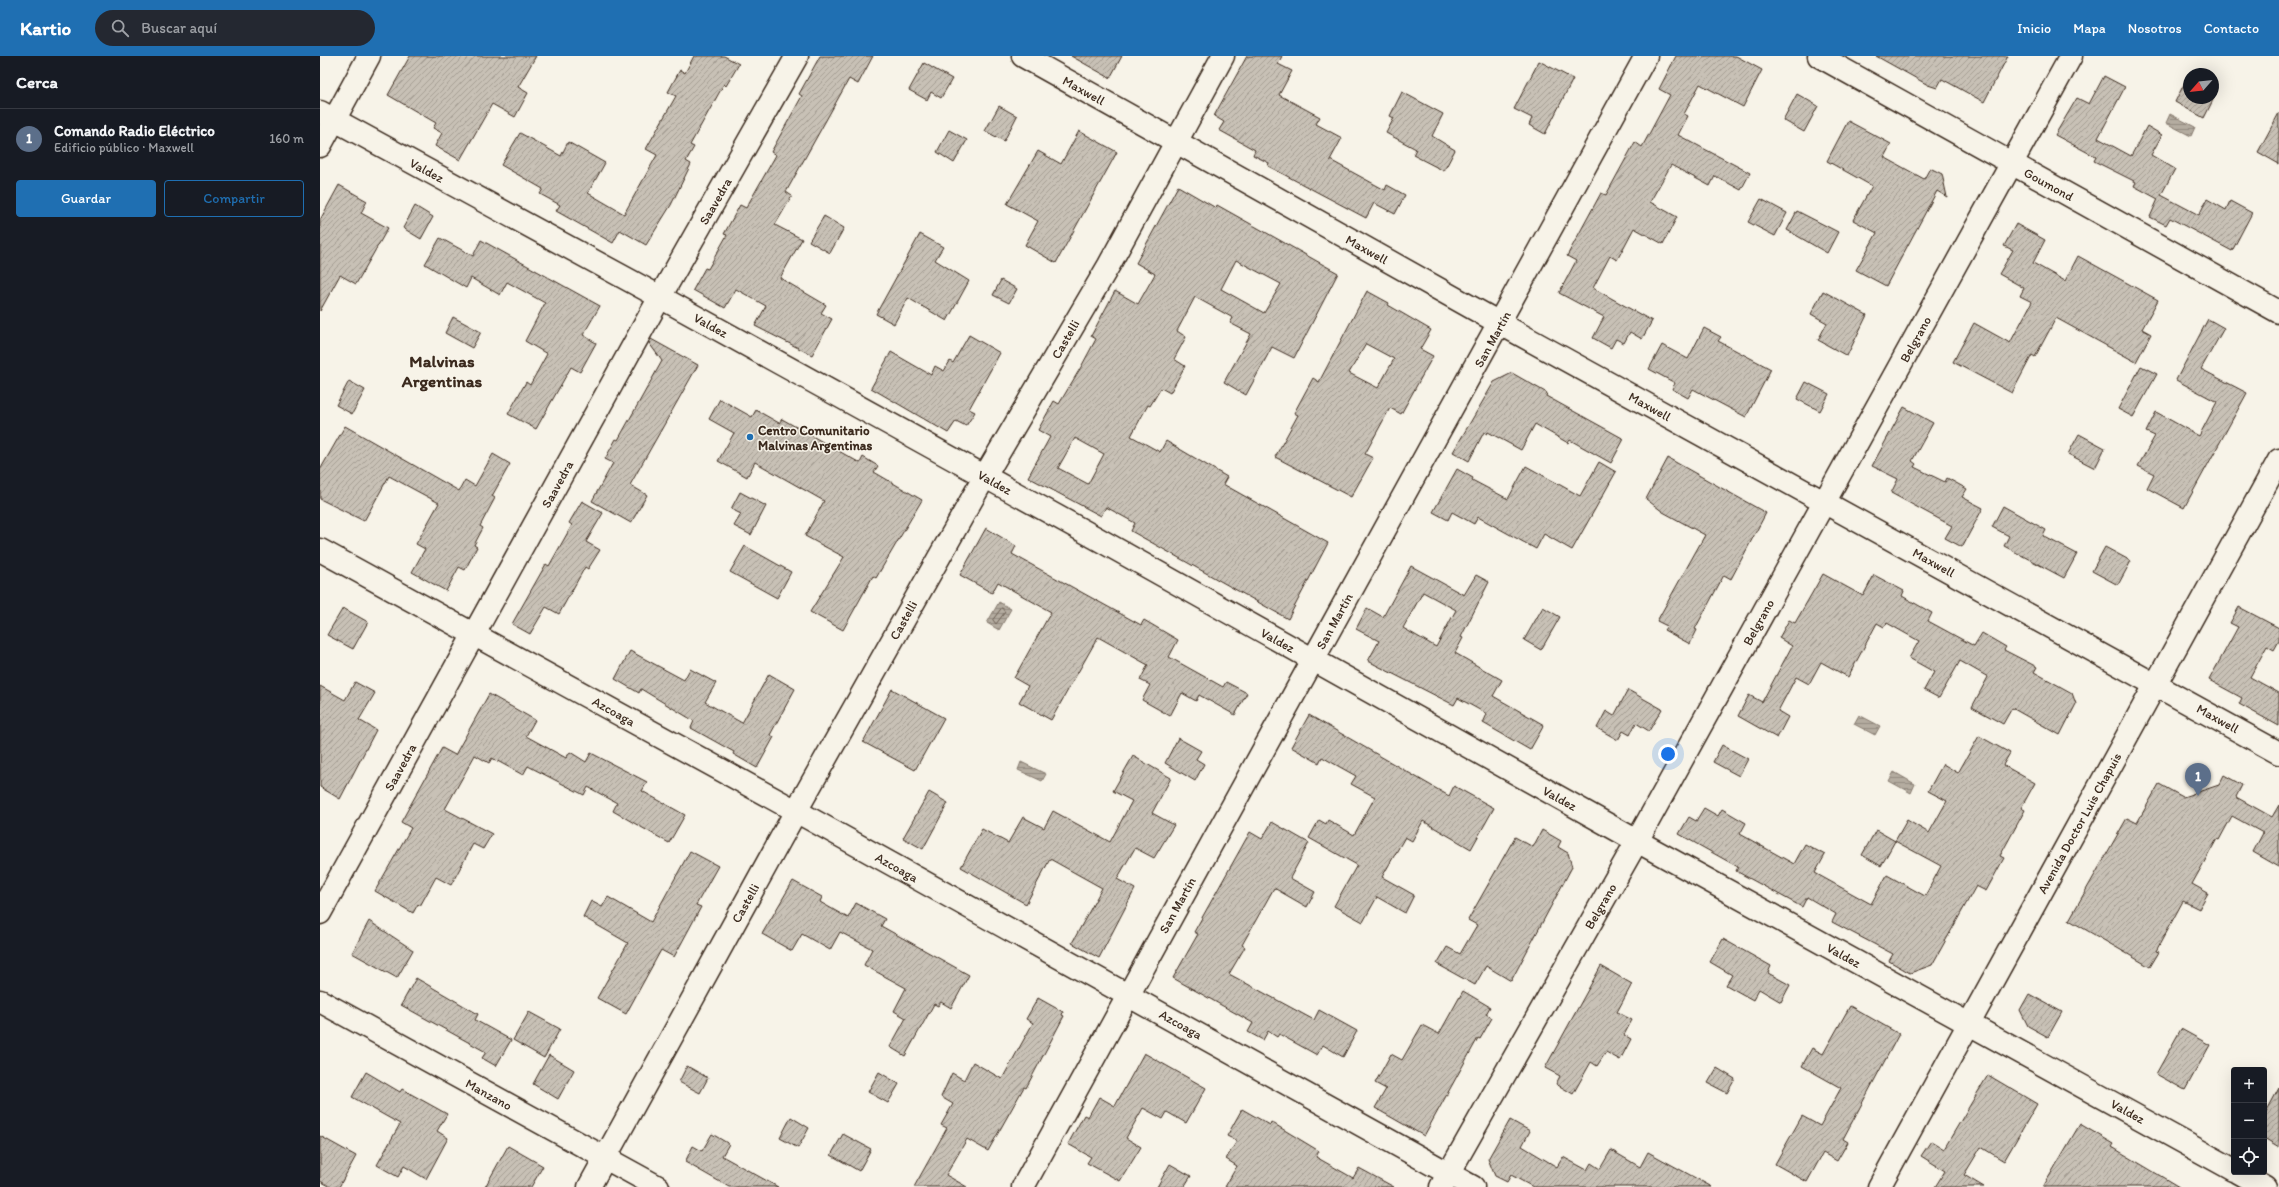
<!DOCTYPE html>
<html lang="es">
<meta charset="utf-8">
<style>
body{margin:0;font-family:Itim,sans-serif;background:#242831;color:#f1f3f6}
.controls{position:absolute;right:12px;bottom:12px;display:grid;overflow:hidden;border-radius:4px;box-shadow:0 4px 16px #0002}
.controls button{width:36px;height:36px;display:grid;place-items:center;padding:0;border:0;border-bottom:1px solid #363941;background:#171b24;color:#f1f3f6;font:20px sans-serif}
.compass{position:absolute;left:1863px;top:12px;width:36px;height:36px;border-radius:50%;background:#171b24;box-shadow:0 4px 16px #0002;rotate:242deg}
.you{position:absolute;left:1348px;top:698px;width:14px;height:14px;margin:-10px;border:3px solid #fff;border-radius:50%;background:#1a73e8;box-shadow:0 0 0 6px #1a73e833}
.badge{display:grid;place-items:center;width:26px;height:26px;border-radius:50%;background:#1f6fb2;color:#fff;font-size:13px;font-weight:700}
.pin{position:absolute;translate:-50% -33px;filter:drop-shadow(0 1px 2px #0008)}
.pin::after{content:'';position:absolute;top:21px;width:14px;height:12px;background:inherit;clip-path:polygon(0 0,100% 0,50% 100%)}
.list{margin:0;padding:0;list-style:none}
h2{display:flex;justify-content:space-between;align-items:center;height:52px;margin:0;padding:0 16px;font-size:17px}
h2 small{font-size:13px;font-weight:400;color:#9ea1a6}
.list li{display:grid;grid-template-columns:26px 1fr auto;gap:12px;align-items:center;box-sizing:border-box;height:60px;padding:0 16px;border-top:1px solid #363941}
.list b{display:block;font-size:15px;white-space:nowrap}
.list p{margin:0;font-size:13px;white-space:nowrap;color:#9ea1a6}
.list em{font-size:13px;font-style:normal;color:#9ea1a6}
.actions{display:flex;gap:8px;padding:12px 16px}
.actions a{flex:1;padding:9px 0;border:1px solid #1f6fb2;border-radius:4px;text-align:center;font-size:14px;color:#1f6fb2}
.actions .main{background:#1f6fb2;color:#fff}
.icon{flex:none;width:22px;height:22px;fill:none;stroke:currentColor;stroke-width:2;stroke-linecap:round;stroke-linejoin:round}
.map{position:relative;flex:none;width:1959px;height:1131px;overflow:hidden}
header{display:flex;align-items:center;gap:24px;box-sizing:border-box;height:56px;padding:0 20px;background:#1f6fb2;color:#fff}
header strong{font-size:19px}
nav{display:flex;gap:22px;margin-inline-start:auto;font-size:14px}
.search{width:280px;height:36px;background:#242831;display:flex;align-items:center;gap:10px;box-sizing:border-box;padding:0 14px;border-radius:22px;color:#9ea1a6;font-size:15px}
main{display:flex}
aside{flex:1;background:#171b24}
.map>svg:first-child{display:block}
.water{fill:url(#water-rules);stroke:#84786c}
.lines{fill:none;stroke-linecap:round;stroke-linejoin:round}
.shore{stroke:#6b5e52;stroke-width:1}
.building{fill:url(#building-hatch);stroke:#3b2a1e;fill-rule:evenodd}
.minor-casing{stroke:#3b2a1e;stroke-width:25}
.major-casing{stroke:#3b2a1e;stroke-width:25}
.minor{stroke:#f7f3e8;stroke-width:22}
.major{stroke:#f7f3e8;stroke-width:22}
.poi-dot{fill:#1f6fb2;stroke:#f7f3e8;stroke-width:1.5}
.labels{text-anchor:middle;stroke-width:3;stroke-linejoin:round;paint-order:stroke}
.street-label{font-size:13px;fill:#3b2a1e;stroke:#f7f3e8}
.poi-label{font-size:13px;font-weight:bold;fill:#3b2a1e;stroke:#f7f3e8;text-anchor:start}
.district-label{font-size:17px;font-weight:bold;fill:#3b2a1e;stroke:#f7f3e8}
</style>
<header>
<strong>Kartio</strong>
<div class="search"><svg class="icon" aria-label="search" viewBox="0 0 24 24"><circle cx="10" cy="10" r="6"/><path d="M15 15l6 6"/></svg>Buscar aquí</div>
<nav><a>Inicio</a><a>Mapa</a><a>Nosotros</a><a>Contacto</a></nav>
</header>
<main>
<aside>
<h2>Cerca<small></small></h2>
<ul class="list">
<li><span class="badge" style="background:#5c6f8a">1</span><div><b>Comando Radio Eléctrico</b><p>Edificio público · Maxwell</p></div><em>160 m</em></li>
</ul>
<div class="actions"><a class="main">Guardar</a><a>Compartir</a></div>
</aside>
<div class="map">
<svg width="1959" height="1131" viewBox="0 0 1959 1131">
<defs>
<pattern id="water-rules" width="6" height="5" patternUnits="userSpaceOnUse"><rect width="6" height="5" fill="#b4aca0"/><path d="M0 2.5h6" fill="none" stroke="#948c82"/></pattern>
<pattern id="building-hatch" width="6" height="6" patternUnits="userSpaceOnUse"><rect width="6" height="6" fill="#c8c1b6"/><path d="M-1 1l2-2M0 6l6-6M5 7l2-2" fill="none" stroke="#a49d93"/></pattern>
</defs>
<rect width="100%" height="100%" fill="#f7f3e8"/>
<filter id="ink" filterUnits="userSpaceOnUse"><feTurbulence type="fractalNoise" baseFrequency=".025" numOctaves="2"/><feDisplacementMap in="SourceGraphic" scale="8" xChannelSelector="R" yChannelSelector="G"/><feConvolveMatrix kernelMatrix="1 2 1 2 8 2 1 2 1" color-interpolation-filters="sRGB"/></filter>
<g filter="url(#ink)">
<path class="water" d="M1850 58 1875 71 1871 80 1846 67Z
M679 546 691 553 679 574 667 567Z
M1539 659 1560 670 1555 679 1534 668Z
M701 706 726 718 722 725 698 714Z
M1574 716 1595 728 1591 737 1569 725Z"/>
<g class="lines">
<path class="shore" d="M682 552 685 556 676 568 673 564Z"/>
</g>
<path class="building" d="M90 0H216L198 31 208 37 195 61 172 48 140 104 115 90 122 77 113 72 116 67 68 39Z
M374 0H404L419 8 406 30 404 28 370 89 374 91 366 105 371 108 351 149 326 189 300 174 293 187 236 155 240 149 220 138 223 133 181 109 200 77 241 100 248 86 285 107 268 137 304 158 337 99 326 93 356 40 348 36 360 14 365 17Z
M500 0H553L538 28 529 23 466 136 472 140 455 169 482 183 460 222 506 249 501 257 512 263 492 299 435 270 446 250 416 233 405 252 373 234 385 212 388 213 407 179 404 178 420 149 426 152 456 99 451 96 482 40 479 38Z
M751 0H802L790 22Z
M927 0H962L958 8 972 15 959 39 1000 61 996 68 1022 82 1010 104 1065 134 1067 129 1085 139 1075 158 1054 147 1046 162 948 110 949 107 933 99 935 94 899 74 904 66 894 60Z
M1356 0H1416L1442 14 1423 51 1380 28 1364 58 1368 60 1358 79 1430 117 1421 134 1395 120 1390 130 1351 109 1330 146 1357 161 1343 188 1314 172 1297 204 1290 200 1273 232 1332 265 1322 283 1310 276 1304 287 1296 283 1291 292 1273 282 1284 261 1239 237 1256 205 1247 200 1281 137 1286 139 1315 86 1322 91 1350 39 1339 33Z
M1556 0H1688L1664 46 1622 23 1617 32 1608 29Z
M1219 5 1253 23 1225 78 1209 69 1212 62 1194 53Z
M604 7 632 23 621 42 611 36 607 44 589 34Z
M1784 20 1805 31 1778 82 1811 100 1827 70 1842 79 1831 99 1855 113 1841 139 1879 159 1887 143 1906 154 1910 145 1932 157 1912 195 1850 162 1846 169 1830 161 1838 143 1814 130 1816 126 1774 105 1776 101 1735 79 1757 42 1769 48Z
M1865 26 1869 28V42H1894L1884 62 1855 46Z
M1082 36 1123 58 1112 80 1135 94 1124 115 1093 99 1096 93 1066 77 1074 62 1070 60Z
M1477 38 1498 50 1484 76 1463 64Z
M679 50 697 60 684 85 665 75Z
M1959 57V108L1938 96Z
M1528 65 1571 88 1564 101 1604 123 1610 112 1622 118 1627 141 1617 135 1566 230 1536 214 1557 177 1533 164 1552 130 1507 105Z
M629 74 647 84 634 107 617 96Z
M759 75 797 96 736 207 705 189 718 165 687 148 718 95 741 108Z
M19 129 47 145 41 157 68 172 36 228 20 219 0 255V164Z
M858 130 896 152 897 149 1018 217 974 302 952 291 926 339 904 326 931 278 910 267 913 262 875 241 857 275 866 281 854 303 865 310 850 337 841 332 830 350 828 349 811 380 840 396 846 385 907 421 903 428 1008 487 968 563 811 475 815 467 786 451 781 460 708 421 730 381 718 374 734 345 739 348 761 311 776 283 771 280 795 235 818 248 835 218 816 207ZM916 204 961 228 944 257 901 233ZM755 382 784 398 768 428 738 412Z
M1441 143 1467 157 1455 180 1428 166Z
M95 150 113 161 101 183 83 172Z
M1477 155 1518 176 1507 197 1467 174Z
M504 160 524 172 510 197 489 185Z
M1696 168 1725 184 1713 207 1745 225 1758 200 1838 244 1822 273 1831 278 1816 306 1736 262 1715 301 1712 299 1692 337 1633 306 1654 267 1690 287 1712 246 1700 240 1704 232 1679 218 1693 194 1684 190Z
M600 178 623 191 615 204 649 225 627 265 588 242 574 268 556 258Z
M120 182 153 200 161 184 280 250 263 279 276 287 260 316 251 311 216 373 188 358 206 326 210 329 227 298 205 285 225 247 187 226 180 239 151 222 146 232 105 208Z
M681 224 697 233 689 247 673 239Z
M1047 235 1069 247 1068 249 1111 274 1100 293 1113 300 1081 358 1070 352 1045 398 1053 402 1031 441 955 401 978 359 974 357 993 322 999 326ZM1046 288 1074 303 1058 332 1029 317Z
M1503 235 1547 259 1527 300 1498 284 1507 267 1491 258Z
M133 261 161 276 152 292 125 277Z
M1888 263 1904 272 1881 313 1927 337 1864 452 1827 432 1834 418 1818 410 1835 380 1826 376 1836 356 1879 380 1897 346 1856 324Z
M1384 272 1401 281 1398 285 1451 313 1426 361 1373 333 1368 342 1352 333 1355 327 1329 313 1342 289 1368 303Z
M649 279 680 297 649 353 655 356 646 370 636 365 628 377 551 332 571 296 611 319 615 310 624 315 630 305 633 307Z
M331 283 378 309 310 429 327 439 311 467 272 445 293 407 285 403 296 383 298 384 342 305 329 287Z
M1821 310 1837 318 1813 361 1798 353Z
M1192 317 1227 337 1226 340 1304 383 1291 407 1250 384 1248 387 1215 368 1201 394 1168 376 1167 378 1164 376 1149 405 1133 396 1174 326Z
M29 325 45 334 32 358 16 349Z
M1486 326 1509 338 1500 355 1477 343Z
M400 343 432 361 436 354 459 367 462 363 540 407 543 401 558 410 554 416 602 444 556 522 553 520 523 574 490 556 524 501 485 480 504 445 435 406 427 421 398 405 414 377 389 363Z
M1584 351 1613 367 1592 405 1596 408 1594 411 1625 426 1627 422 1647 433 1642 441 1663 452 1642 491 1625 482 1632 470 1571 437 1578 423 1552 410Z
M25 370 139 435 145 424 155 430 173 398 190 408 172 440 175 442 160 470 163 472 154 489 157 491 145 514 139 511 126 535 92 516 105 493 96 488 119 447 69 420 44 465 0 443V414Z
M1759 378 1785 392 1775 412 1748 398Z
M1348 402 1446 457 1411 523 1404 519 1375 573 1377 574 1370 588 1344 574 1347 570 1337 565 1385 479 1343 456 1326 443Z
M1279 406 1296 416 1252 494 1224 478 1216 493 1158 461 1154 468 1132 456 1128 464 1113 456 1137 413 1153 422 1152 424 1188 443 1206 410 1260 440Z
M420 436 446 450 431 479 414 470 421 458 411 453Z
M262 445 283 457 266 486 280 494 268 513 265 511 239 558 226 551 210 578 192 568 226 508 229 510 252 469 249 467Z
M1683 450 1726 474 1723 480 1757 498 1744 522 1684 490 1689 480 1672 471Z
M666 472 696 490 692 498 821 569 824 564 858 584 849 601 903 631 906 626 927 637 915 659 879 639 876 645 862 637 850 660 838 653 822 644 830 629 820 624 828 609 778 581 731 664 699 646 708 630 694 622 731 556 678 526 672 537 640 519Z
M425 490 471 516 457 542 410 516Z
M1785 491 1811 505 1798 529 1772 515Z
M1091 510 1144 539 1156 519 1169 526 1141 581 1143 582 1135 597 1182 624 1173 640 1224 669 1210 694 1163 667 1167 658 1138 642 1134 649 1048 605 1059 585 1036 573 1047 552 1063 561ZM1103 536 1136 554 1116 591 1083 572Z
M1503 518 1543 540 1554 519 1584 535 1582 540 1612 557 1608 565 1654 590 1662 577 1686 591 1684 594 1717 611 1714 616 1752 637 1756 648 1740 679 1692 652 1683 668 1652 651 1668 621 1640 605 1619 642 1604 634 1614 616 1589 602 1599 585 1567 567 1564 571 1557 567 1528 621 1501 606 1489 628 1476 621 1458 655 1468 661 1457 682 1418 660 1429 639 1442 646 1472 590 1459 582 1469 564 1475 567Z
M1223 551 1240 561 1221 594 1204 584Z
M1919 551 1959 572V585L1954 594 1947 590 1930 621 1959 637V670L1919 648 1922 642 1889 624 1918 571 1910 567Z
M23 552 48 566 33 593 7 579Z
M310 595 364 624 370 613 396 627 385 646 422 667 449 618 475 633 450 679 454 681 437 712 413 698 414 696 371 672 374 665 321 633 319 637 295 623Z
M35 626 55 637 39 664 56 674 20 743 0 731V630L25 644Z
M572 633 624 662 595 714 543 686Z
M1308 634 1342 653 1329 675 1316 667 1310 679 1303 675 1298 684 1277 672 1286 655 1294 660Z
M169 638 215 664 206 680 246 702 250 696 266 706 271 697 327 726 322 735 365 759 349 787 293 755 297 747 268 731 264 739 208 710 203 719 172 702 169 707 155 699 125 753 172 778 163 793 153 788 131 829 116 821 100 850 98 848 93 857 55 835 91 772 81 766 122 692 135 699Z
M989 659 1129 740 1134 730 1174 752 1151 793 1103 765 1092 785 1085 781 1062 821 1094 839 1085 857 1057 841 1043 866 1014 850 1037 809 989 782 999 764 1006 768 1008 764 1034 779 1055 741 1031 728 1036 720 1002 701 999 707 971 691Z
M1659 680 1690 697 1683 709 1715 727 1701 752 1705 754 1680 800 1684 802 1666 835 1656 830 1612 909 1590 917 1569 905 1573 898 1512 866 1516 858 1487 841 1482 851 1416 815 1418 811 1359 778 1369 761 1376 765 1384 752 1398 760 1402 753 1426 767 1420 778 1474 808 1485 788 1505 799 1495 817 1551 848 1567 819 1605 840 1621 810 1575 785 1587 764 1609 777 1627 745 1608 735 1623 708 1638 717Z
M858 682 881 695 876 703 884 708 875 725 845 707Z
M1402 689 1428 703 1419 720 1393 706Z
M813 700 851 722 832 757 854 769 834 802 815 792 797 823 815 833 779 902 752 887 782 832 730 803 706 848 641 811 662 773 688 787 703 761 724 772 733 755 790 786 812 745 793 735Z
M1904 719 1922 729 1916 741 1952 761 1959 749V811L1933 796 1943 777 1912 760 1899 784 1897 783 1872 828 1888 837 1879 853 1863 845 1836 895 1839 896 1830 911 1749 864 1807 762 1817 767 1839 728 1863 741 1899 729Z
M609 736 628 747 603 793 583 782Z
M952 766 989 787 970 822 995 836 987 851 954 832 922 889 925 891 909 918 994 964 999 954 1037 975 1023 1001 1003 989 997 999 959 978 957 981 948 975 943 984 928 976 933 967 853 922 878 878 874 876 930 776 942 783Z
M1222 774 1241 785 1238 791 1248 797 1252 811 1191 925 1166 910 1155 929 1117 908 1127 891 1140 898 1157 869 1148 864 1195 781 1213 791Z
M1556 774 1575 785 1561 810 1542 799Z
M370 795 398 810 376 849 381 851 354 901 341 894 306 958 277 942 308 887 263 861 271 845 282 851 288 841 331 866Z
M473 825 502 841 500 846 528 862 536 847 565 863 561 870 649 919 631 952 621 946 618 950 614 948 585 1000 570 991 586 962 574 955 586 932 544 909 552 893 520 876 510 894 482 878 472 895 442 878Z
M49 865 93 894 77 922 32 897Z
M1403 883 1451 910 1448 917 1470 929 1461 946 1439 933 1433 944 1406 929 1412 919 1390 906Z
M1281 910 1312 928 1297 956 1312 964 1304 979 1311 983 1300 1004 1286 996 1277 1010 1271 1006 1253 1038 1236 1028 1240 1020 1225 1012Z
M96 922 158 958 155 964 191 984 176 1010 162 1002 166 996 81 949Z
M1143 935 1170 951 1166 958 1172 962 1160 983 1158 982 1104 1080 1055 1052 1066 1033 1055 1027 1071 998 1082 1004 1102 969 1119 978Z
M1709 938 1742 956 1728 981 1708 970 1700 954Z
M718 942 743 956 742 959 744 960 706 1032 704 1031 668 1095 647 1083 626 1119 647 1131H594L627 1072 621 1069 633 1048 621 1041 632 1017 644 1024 653 1006 682 1023 713 967 706 963Z
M1530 950 1579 978 1523 1083 1528 1086 1517 1105 1503 1097 1487 1126 1455 1108 1482 1060 1500 1070 1521 1032 1482 1010 1492 992 1503 998Z
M209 956 240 973 224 1002 193 984Z
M1861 973 1890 989 1865 1034 1836 1018Z
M824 997 886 1032 866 1067 847 1056 843 1063 823 1052 806 1082 821 1091 800 1125 767 1107 771 1101 748 1088 764 1059 768 1061 779 1041 795 1050Z
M229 999 254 1014 238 1043 213 1028Z
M367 1010 388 1022 380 1037 359 1026Z
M1397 1012 1415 1023 1407 1037 1388 1027Z
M46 1016 80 1036 82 1033 127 1058 117 1075 128 1082 106 1123 84 1110 78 1121 57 1109 80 1068 32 1041Z
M559 1016 579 1028 568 1047 548 1036Z
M1668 1019 1717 1048 1684 1105 1661 1091 1644 1119 1664 1131H1615L1625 1115 1601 1100 1611 1085 1624 1093Z
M1959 1032V1091L1944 1082V1060Z
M922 1053 950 1069 951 1066 999 1095 996 1101 1033 1122 1039 1112 1074 1131H905L917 1110 906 1103 917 1085 907 1080Z
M471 1061 489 1072 478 1092 460 1082Z
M1190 1064 1210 1075 1202 1090 1237 1111 1243 1101 1267 1114 1271 1107 1280 1113 1291 1094 1320 1111 1328 1096 1392 1131H1213L1191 1119 1187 1126 1175 1120 1168 1103Z
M1760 1068 1794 1088 1792 1091 1859 1131H1723Z
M392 1078 409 1088 402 1100 458 1131H409L365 1106 373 1090 382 1095Z
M523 1078 551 1093 539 1115 511 1099Z
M0 1080 36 1100 19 1131H11L0 1125Z
M188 1090 223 1110 211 1131H165Z
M850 1108 871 1120 864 1131H837Z"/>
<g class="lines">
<defs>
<path id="minor" d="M703 0 1181 268 1959 697
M1499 0 1959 256
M0 56 340 241 778 483 1317 785 1914 1114
M0 494 476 755 1153 1131
M0 857 340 241 477 0
M0 945 338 1131
M1918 1116 1945 1131
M269 1131 476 755 665 420 789 209 903 0
M703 1131C909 753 1121 378 1326 0
M1121 1131 1317 785 1751 0"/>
<path id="major" d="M0 90 49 0
M1559 1131 1959 404"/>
</defs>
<use href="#minor" class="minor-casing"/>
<use href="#major" class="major-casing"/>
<use href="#minor" class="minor"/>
<use href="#major" class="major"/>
</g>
</g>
<circle class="poi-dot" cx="430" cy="381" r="4"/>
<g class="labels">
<g class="street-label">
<text transform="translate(764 34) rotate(29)" y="5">Maxwell</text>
<text transform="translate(107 114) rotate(28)" y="5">Valdez</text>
<text transform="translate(1729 128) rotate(29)" y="5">Goumond</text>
<text transform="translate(395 145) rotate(-60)" y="5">Saavedra</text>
<text transform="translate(1047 193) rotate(29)" y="5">Maxwell</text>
<text transform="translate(391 269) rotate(29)" y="5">Valdez</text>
<text transform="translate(745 283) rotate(-60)" y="5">Castelli</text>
<text transform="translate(1172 283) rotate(-61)" y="5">San Martín</text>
<text transform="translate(1595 283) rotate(-61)" y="5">Belgrano</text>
<text transform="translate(1330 350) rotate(29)" y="5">Maxwell</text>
<text transform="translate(675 426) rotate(29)" y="5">Valdez</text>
<text transform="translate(237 428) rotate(-61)" y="5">Saavedra</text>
<text transform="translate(1614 506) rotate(29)" y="5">Maxwell</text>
<text transform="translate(583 564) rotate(-61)" y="5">Castelli</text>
<text transform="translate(1014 565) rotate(-61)" y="5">San Martín</text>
<text transform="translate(1438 566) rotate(-61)" y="5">Belgrano</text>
<text transform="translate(958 584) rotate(29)" y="5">Valdez</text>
<text transform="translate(294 655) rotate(29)" y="5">Azcoaga</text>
<text transform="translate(1898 662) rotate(29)" y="5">Maxwell</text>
<text transform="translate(80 711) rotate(-61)" y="5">Saavedra</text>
<text transform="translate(1240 742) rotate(29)" y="5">Valdez</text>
<text transform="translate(1759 767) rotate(-61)" y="5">Avenida Doctor Luis Chapuis</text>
<text transform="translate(577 811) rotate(29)" y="5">Azcoaga</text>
<text transform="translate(425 847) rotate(-61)" y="5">Castelli</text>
<text transform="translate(857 849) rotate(-61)" y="5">San Martín</text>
<text transform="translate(1280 850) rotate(-60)" y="5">Belgrano</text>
<text transform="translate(1524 899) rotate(29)" y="5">Valdez</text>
<text transform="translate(861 968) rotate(29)" y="5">Azcoaga</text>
<text transform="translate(169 1038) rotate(29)" y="5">Manzano</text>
<text transform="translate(1808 1055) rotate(29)" y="5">Valdez</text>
</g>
<g class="poi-label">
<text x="438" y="379">Centro Comunitario<tspan x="438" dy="15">Malvinas Argentinas</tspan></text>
</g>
<g class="district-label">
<text x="122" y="311">Malvinas<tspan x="122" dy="20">Argentinas</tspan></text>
</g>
</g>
</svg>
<div class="controls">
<button>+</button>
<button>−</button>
<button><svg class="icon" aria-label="locate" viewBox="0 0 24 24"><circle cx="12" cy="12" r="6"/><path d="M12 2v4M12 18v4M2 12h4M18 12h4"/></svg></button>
</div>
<svg class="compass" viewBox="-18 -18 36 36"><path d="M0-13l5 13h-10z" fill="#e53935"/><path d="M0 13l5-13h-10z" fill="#9ea1a6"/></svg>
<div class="you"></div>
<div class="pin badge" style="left:1878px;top:740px;background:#5c6f8a">1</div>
</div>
</main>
